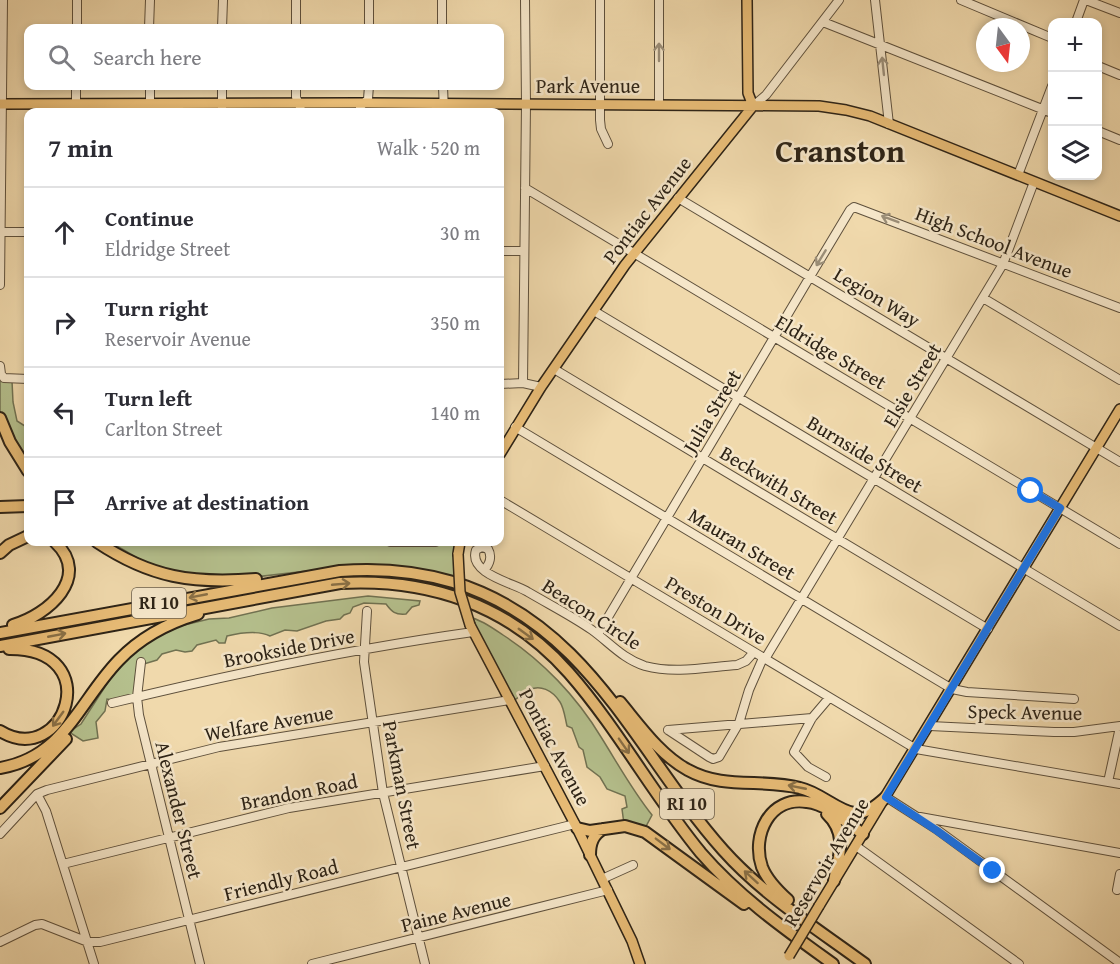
<!DOCTYPE html>
<meta charset="utf-8">
<style>
body{margin:0;font-family:"Gentium Book Plus",serif;background:#f2f2f3;color:#2b2b33}
.controls{position:absolute;right:18px;top:18px;display:grid;overflow:hidden;border-radius:12px;box-shadow:0 3px 9px #0003}
.controls button{width:54px;height:54px;display:grid;place-items:center;padding:0;border:0;border-bottom:2px solid #e1e1e2;background:#fff;color:#2b2b33;font:30px sans-serif}
.compass{position:absolute;left:976px;top:18px;width:54px;height:54px;border-radius:50%;background:#fff;box-shadow:0 3px 9px #0003;rotate:165deg}
.stop{position:absolute;width:18px;height:18px;margin:-14px;border:4px solid #1a73e8;border-radius:50%;background:#fff}
.stop.end{background:#1a73e8;border-color:#fff;box-shadow:0 2px 6px #0008}
.list{margin:0;padding:0;list-style:none}
h2{display:flex;justify-content:space-between;align-items:center;height:78px;margin:0;padding:0 24px;font-size:26px}
h2 small{font-size:20px;font-weight:400;color:#7c7c81}
.list li{display:grid;grid-template-columns:39px 1fr auto;gap:18px;align-items:center;box-sizing:border-box;height:90px;padding:0 24px;border-top:2px solid #e1e1e2}
.list b{display:block;font-size:22px;white-space:nowrap}
.list p{margin:0;font-size:20px;white-space:nowrap;color:#7c7c81}
.list em{font-size:20px;font-style:normal;color:#7c7c81}
.icon{flex:none;width:33px;height:33px;fill:none;stroke:currentColor;stroke-width:2;stroke-linecap:round;stroke-linejoin:round}
.map{position:relative;flex:none;width:1120px;height:964px;overflow:hidden}
.search{position:absolute;background:#fff;box-shadow:0 3px 9px #0003;left:24px;top:24px;width:480px;height:66px;display:flex;align-items:center;gap:15px;box-sizing:border-box;padding:0 21px;border-radius:12px;color:#7c7c81;font-size:22px}
.panel{position:absolute;background:#fff;box-shadow:0 3px 9px #0003;left:24px;top:108px;width:480px;height:438px;border-radius:12px}
.map>svg:first-child{display:block}
.green{fill:#b5c08d;stroke:#717252;stroke-width:1.5}
.lines{fill:none;stroke-linecap:round;stroke-linejoin:round}
.minor-casing{stroke:#5e503c;stroke-width:10}
.major-casing{stroke:#2d2316;stroke-width:12}
.highway-casing{stroke:#2d2316;stroke-width:14}
.minor{stroke:#f5e6c9;stroke-width:8}
.major{stroke:#e8bc76;stroke-width:9}
.highway{stroke:#e8bc76;stroke-width:10}
.major-bridge-casing{stroke:#2d2316;stroke-width:12;stroke-linecap:butt}
.major-bridge{stroke:#e8bc76;stroke-width:9}
.oneway{stroke:#9b8e78}
.oneway2{stroke:#8a7046}
.route{stroke:#1a73e8;stroke-width:8}
.labels{text-anchor:middle;stroke-width:5;stroke-linejoin:round;paint-order:stroke}
.shield{fill:#f5e6c9;stroke:#695e4c;stroke-width:1.5}
.shield-label{font-size:18px;font-weight:bold;fill:#2d2316}
.street-label{font-size:20px;fill:#2d2316;stroke:#f5e6c9}
.town-label{font-size:32px;font-weight:bold;fill:#2d2316;stroke:#f5e6c9}
</style>
<div class="map">
<svg width="1120" height="964" viewBox="0 0 1120 964">
<rect width="100%" height="100%" fill="#f0d9ac"/>
<filter id="stains"><feTurbulence type="fractalNoise" baseFrequency=".00333" numOctaves="4"/><feColorMatrix values="0 0 0 0 .2 0 0 0 0 .09 0 0 0 0 .02 0 0 0 .5 -.17"/></filter>
<radialGradient id="worn" r=".72"><stop offset=".6" stop-color="#630" stop-opacity="0"/><stop offset="1" stop-color="#630" stop-opacity=".3"/></radialGradient>
<path class="green" d="M0 377 12 381 13 402 17 421 28 428V472L0 422Z
M110 542H458L457 579 413 568 368 564 229 580H195L146 563Z
M368 596 420 601 419 605 412 607 406 614C395 615 392 612 386 604L364 603 353 607 350 613 344 615 340 619 326 621 297 631 285 630 270 636C258 630 240 633 227 636L225 643H219L216 640 197 645 192 651 185 652 176 650 162 654 157 660 137 666 135 680 136 695 113 700 107 699 105 711 96 722 98 738 83 741 69 732 81 724 110 679 138 646 172 628 209 619 229 618 272 608Z
M466 616C480 619 491 627 503 635 542 660 577 697 601 737 618 764 632 790 652 815L644 830 624 824 622 809 627 807 625 796 607 789 600 777 587 767 583 750 579 747 572 728 567 726C565 718 564 708 560 702 553 691 540 683 527 691 522 694 517 699 511 702Z"/>
<g class="lines">
<defs>
<path id="minor" d="M600 0V120L601 129 608 144
M659 0V104
M875 0 889 124
M961 0 1052 38
M1086 0 1120 13
M823 22 1052 113
M1076 22 1084 0
M77 28V0
M149 28 150 0
M222 28 223 0
M296 28V0
M369 28V0
M442 28V0
M1098 66 1120 75
M150 86V112
M296 86V97L302 112
M443 86 444 112
M76 104V86
M753 106 766 95 839 0
M222 112V86
M360 112V107L368 99 369 86
M1098 131 1120 140
M1018 175 1052 86
M525 188 1120 544
M678 198 1120 462
M1 232H28
M500 251H524
M0 285 3 0
M983 298 1120 380
M594 311 1120 626
M0 366 1 374 4 378 28 379
M554 369 988 629
M523 383 526 104 525 0
M500 384 523 383 541 387
M515 427 952 689 967 692 1074 699
M500 500 916 749 1120 784
M390 542H436
M484 570C490 564 492 556 488 549L482 547 476 550C468 574 514 583 528 592 550 605 572 616 592 630 610 643 623 659 645 666 675 674 708 667 737 665L746 661 754 652
M367 611 364 662 383 793 425 964
M598 634 814 270 850 210 854 207 1120 308
M765 659 1003 264 1034 182
M141 662 137 697 139 715 200 964
M112 703C231 674 352 649 473 632
M930 726 1054 732H1074L1120 726
M668 730 709 757 713 759 719 757 739 723 749 690 763 658
M668 730 812 718
M826 777 808 767 794 752 812 718 829 698
M1108 782 1120 727
M37 794 46 811 94 964
M886 797 936 829 1120 963
M920 817 1120 853
M0 834 37 794 47 790 219 747 510 700
M856 846 1019 964
M63 864 289 808 545 766
M602 879 633 865
M1117 890 1120 874
M0 942 35 925 42 924 88 942H100L575 824
M312 964 608 890"/>
<path id="major" d="M0 104 364 103 819 106 846 110 870 116 1120 216
M500 454 541 387 625 265 753 106 748 93 747 0
M458 554 460 542
M470 625 577 828 632 941 640 964
M819 906 1120 409"/>
<path id="highway" d="M0 418 10 442 28 471
M0 507 28 506
M97 542C151 578 193 584 256 579
M0 553 9 545 28 536
M13 625C48 615 92 577 55 542
M0 633 340 571C379 568 416 571 453 582 590 624 636 752 723 850 763 895 816 928 865 964
M0 646 340 583C429 578 509 605 569 673 618 729 654 796 701 853 739 897 786 930 833 964
M620 702C640 726 660 755 688 770 724 790 762 778 800 788 819 792 838 811 854 813 867 814 877 805 886 797
M0 731C64 770 108 648 9 649
M0 768C65 757 79 701 119 660 141 637 168 623 198 614
M0 808 66 739
M827 814C848 834 839 856 834 881
M577 828 590 831 625 826 645 832 744 904
M590 855C590 843 593 835 603 829
M788 900C778 891 767 880 762 867 751 835 770 796 807 802 827 804 847 823 863 834"/>
</defs>
<use href="#minor" class="minor-casing"/>
<use href="#major" class="major-casing"/>
<use href="#highway" class="highway-casing"/>
<use href="#minor" class="minor"/>
<use href="#major" class="major"/>
<use href="#highway" class="highway"/>
<defs>
<path id="major-bridge" d="M458 554 460 592 470 625
M789 956 819 906"/>
</defs>
<use href="#major-bridge" class="major-bridge-casing"/>
<use href="#major-bridge" class="major-bridge"/>
</g>
<defs><path id="oneway-shaft" d="M-6 0H5M1.5-3L5.5 0L1.5 3" fill="none" stroke-width="1.6" stroke-linecap="round" stroke-linejoin="round" transform="scale(1.5)"/></defs>
<g class="oneway">
<use href="#oneway-shaft" transform="translate(659 52) rotate(-90)"/>
<use href="#oneway-shaft" transform="translate(883 66) rotate(-96)"/>
<use href="#oneway-shaft" transform="translate(890 219) rotate(-159)"/>
<use href="#oneway-shaft" transform="translate(821 258) rotate(121)"/>
</g>
<g class="oneway2">
<use href="#oneway-shaft" transform="translate(341 584) rotate(-5)"/>
<use href="#oneway-shaft" transform="translate(198 596) rotate(169)"/>
<use href="#oneway-shaft" transform="translate(526 634) rotate(36)"/>
<use href="#oneway-shaft" transform="translate(57 635) rotate(-11)"/>
<use href="#oneway-shaft" transform="translate(58 719) rotate(126)"/>
<use href="#oneway-shaft" transform="translate(624 746) rotate(55)"/>
<use href="#oneway-shaft" transform="translate(797 787) rotate(-169)"/>
<use href="#oneway-shaft" transform="translate(663 844) rotate(37)"/>
<use href="#oneway-shaft" transform="translate(751 877) rotate(-138)"/>
</g>
<g class="lines">
<path class="route" d="M993 871 936 830 886 797 1060 508 1031 491"/>
</g>
<g class="labels">
<g class="shield">
<rect x="132" y="588" width="54" height="30" rx="4.5"/>
<rect x="660" y="789" width="54" height="30" rx="4.5"/>
</g>
<g class="shield-label">
<text x="159" y="609">RI 10</text>
<text x="687" y="810">RI 10</text>
</g>
<g class="street-label">
<text x="588" y="93">Park Avenue</text>
<text transform="translate(647 210) rotate(-52)" y="7">Pontiac Avenue</text>
<text transform="translate(994 242) rotate(21)" y="7">High School Avenue</text>
<text transform="translate(877 297) rotate(31)" y="7">Legion Way</text>
<text transform="translate(831 352) rotate(31)" y="7">Eldridge Street</text>
<text transform="translate(912 385) rotate(-59)" y="7">Elsie Street</text>
<text transform="translate(712 411) rotate(-59)" y="7">Julia Street</text>
<text transform="translate(865 454) rotate(31)" y="7">Burnside Street</text>
<text transform="translate(779 485) rotate(31)" y="7">Beckwith Street</text>
<text transform="translate(742 544) rotate(31)" y="7">Mauran Street</text>
<text transform="translate(716 610) rotate(31)" y="7">Preston Drive</text>
<text transform="translate(592 614) rotate(33)" y="7">Beacon Circle</text>
<text transform="translate(289 648) rotate(-11)" y="7">Brookside Drive</text>
<text transform="translate(1025 712) rotate(1)" y="7">Speck Avenue</text>
<text transform="translate(269 723) rotate(-10)" y="7">Welfare Avenue</text>
<text transform="translate(555 747) rotate(62)" y="7">Pontiac Avenue</text>
<text transform="translate(402 785) rotate(79)" y="7">Parkman Street</text>
<text transform="translate(299 792) rotate(-11)" y="7">Brandon Road</text>
<text transform="translate(179 810) rotate(76)" y="7">Alexander Street</text>
<text transform="translate(826 862) rotate(-59)" y="7">Reservoir Avenue</text>
<text transform="translate(281 880) rotate(-14)" y="7">Friendly Road</text>
<text transform="translate(456 912) rotate(-14)" y="7">Paine Avenue</text>
</g>
<g class="town-label">
<text x="840" y="162">Cranston</text>
</g>
</g>
<rect width="100%" height="100%" filter="url(#stains)"/>
<rect width="100%" height="100%" fill="url(#worn)"/>
</svg>
<div class="controls">
<button>+</button>
<button>−</button>
<button><svg class="icon" aria-label="layers" viewBox="0 0 24 24"><path d="M12 4l9 5-9 5-9-5zM3 14l9 5 9-5"/></svg></button>
</div>
<svg class="compass" viewBox="-18 -18 36 36"><path d="M0-13l5 13h-10z" fill="#e53935"/><path d="M0 13l5-13h-10z" fill="#7c7c81"/></svg>
<div class="stop" style="left:1031px;top:491px"></div>
<div class="stop end" style="left:993px;top:871px"></div>
<div class="search"><svg class="icon" aria-label="search" viewBox="0 0 24 24"><circle cx="10" cy="10" r="6"/><path d="M15 15l6 6"/></svg>Search here</div>
<section class="panel">
<h2>7 min<small>Walk · 520 m</small></h2>
<ul class="list">
<li><svg class="icon" aria-label="ahead" viewBox="0 0 24 24"><path d="M12 20V5M6 11l6-6 6 6"/></svg><div><b>Continue</b><p>Eldridge Street</p></div><em>30 m</em></li>
<li><svg class="icon" aria-label="right" viewBox="0 0 24 24"><path d="M7 20v-9h11M14 6l5 5-5 5"/></svg><div><b>Turn right</b><p>Reservoir Avenue</p></div><em>350 m</em></li>
<li><svg class="icon" aria-label="left" viewBox="0 0 24 24"><path d="M17 20v-9H6M10 6l-5 5 5 5"/></svg><div><b>Turn left</b><p>Carlton Street</p></div><em>140 m</em></li>
<li><svg class="icon" aria-label="arrive" viewBox="0 0 24 24"><path d="M6 21V4h12l-3 4 3 4H6"/></svg><div><b>Arrive at destination</b></div></li>
</ul>
</section>
</div>
